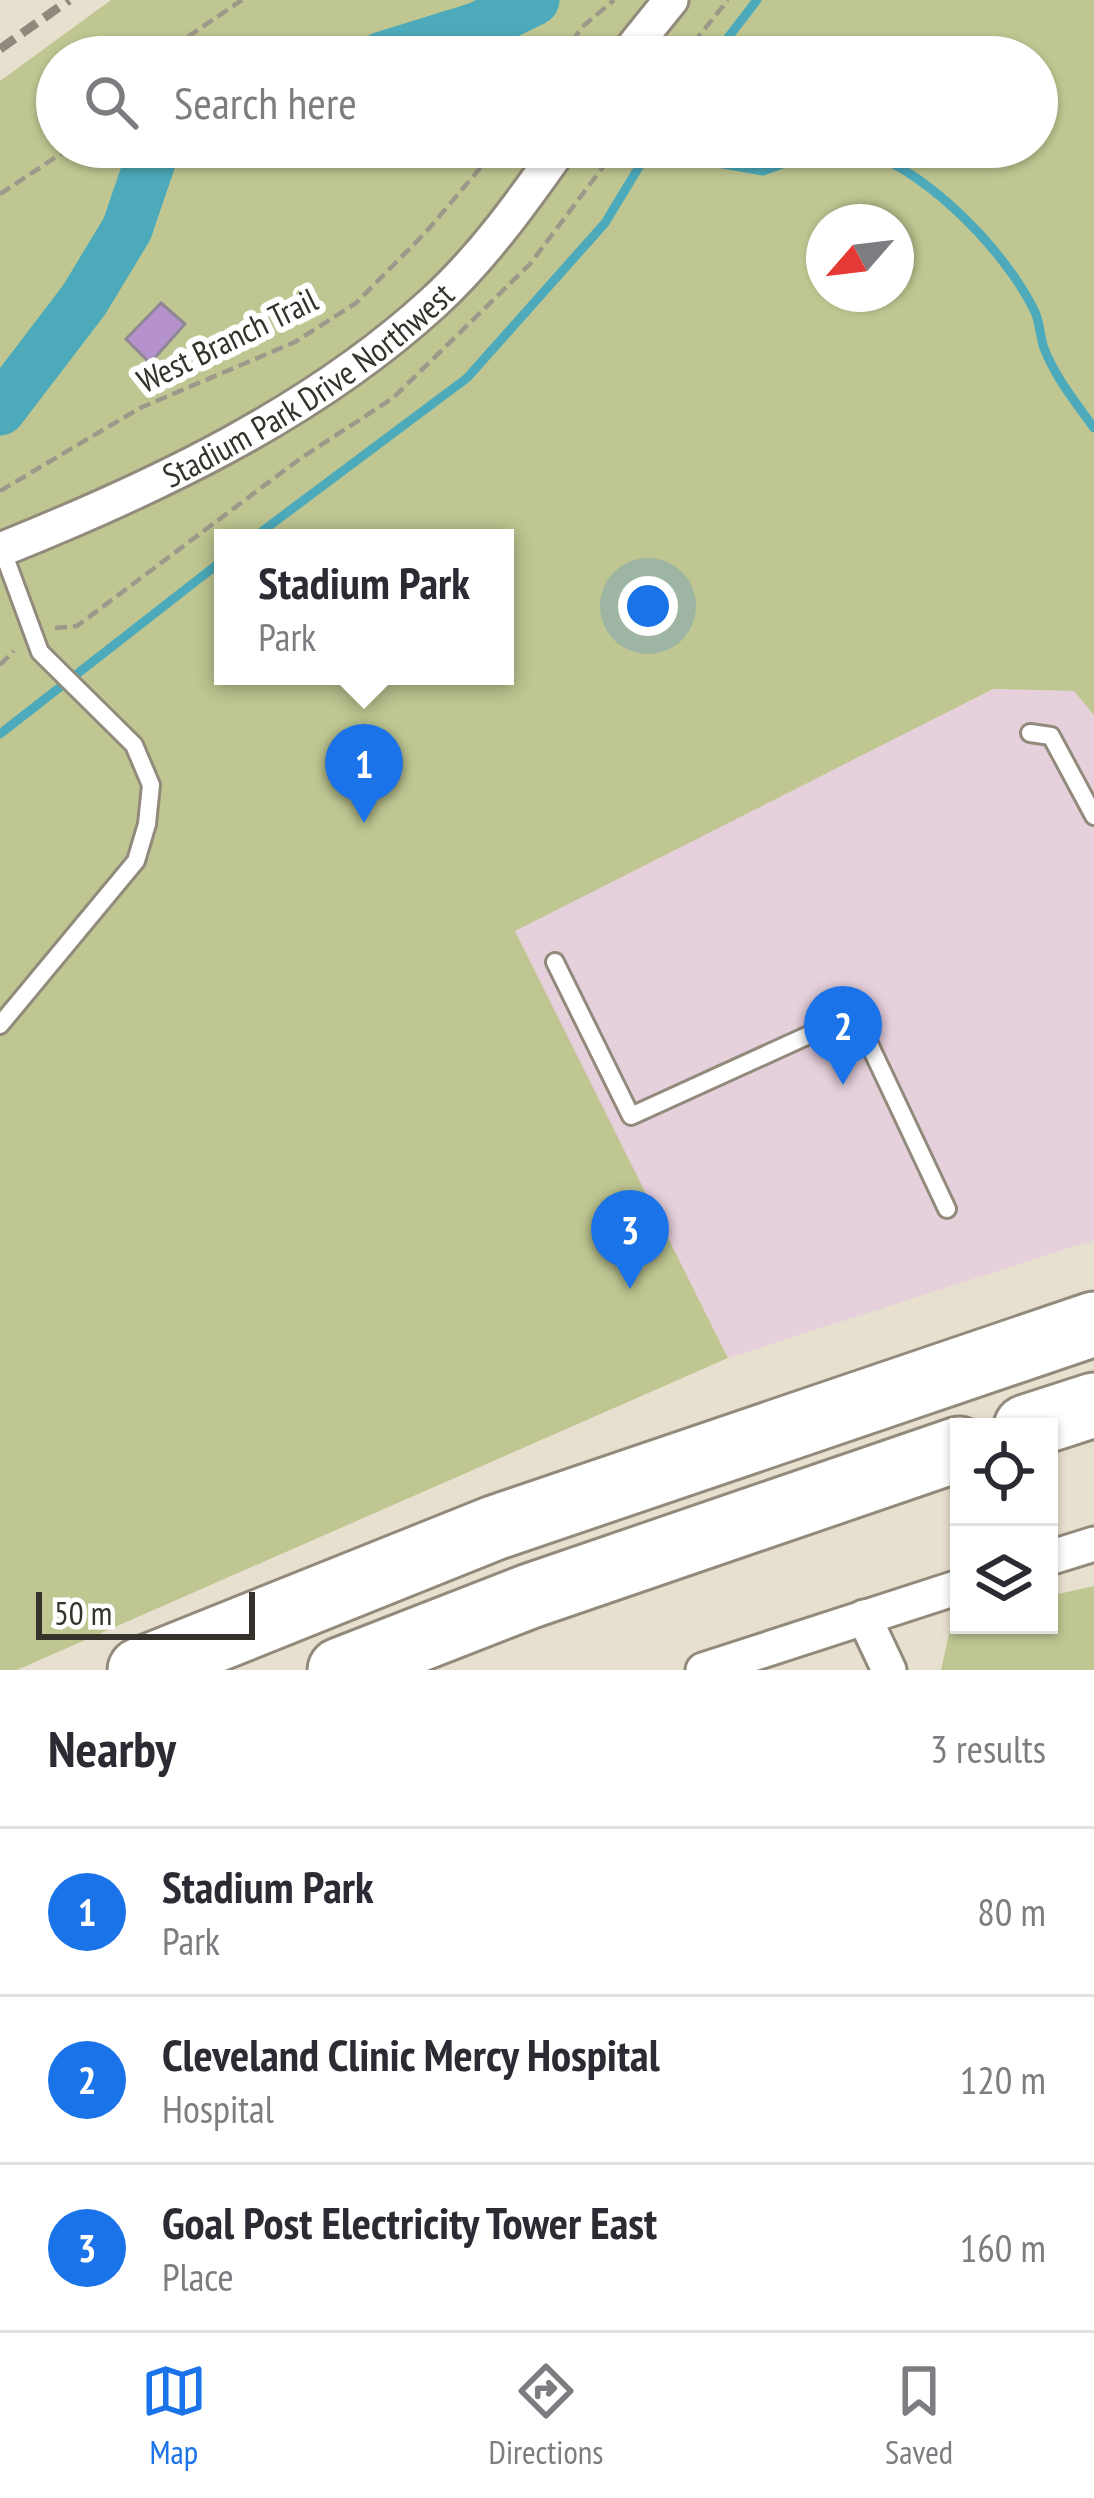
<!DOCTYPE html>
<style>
body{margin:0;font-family:"PT Sans Narrow",sans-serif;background:#f7f7f7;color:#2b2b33}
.controls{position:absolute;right:36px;bottom:36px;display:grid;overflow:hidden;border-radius:0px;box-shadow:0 3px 9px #0004}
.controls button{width:108px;height:108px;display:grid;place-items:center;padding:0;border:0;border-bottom:3px solid #e1e1e2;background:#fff;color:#2b2b33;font:60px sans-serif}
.compass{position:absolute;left:806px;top:204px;width:108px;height:108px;border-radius:50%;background:#fff;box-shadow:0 3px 9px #0004;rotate:242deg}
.scale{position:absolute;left:36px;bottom:30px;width:219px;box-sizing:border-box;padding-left:12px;border:6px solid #35322b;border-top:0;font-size:33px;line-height:42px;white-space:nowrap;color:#35322b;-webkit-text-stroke:9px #fff;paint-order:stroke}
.you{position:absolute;left:648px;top:606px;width:42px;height:42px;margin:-30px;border:9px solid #fff;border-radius:50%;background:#1a73e8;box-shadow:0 0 0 18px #1a73e833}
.badge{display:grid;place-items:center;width:78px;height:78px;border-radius:50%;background:#1a73e8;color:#fff;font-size:39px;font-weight:700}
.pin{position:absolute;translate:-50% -99px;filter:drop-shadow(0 3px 6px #0008)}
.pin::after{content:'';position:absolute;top:63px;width:42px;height:36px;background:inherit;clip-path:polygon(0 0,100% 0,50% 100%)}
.popup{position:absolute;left:214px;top:529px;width:300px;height:156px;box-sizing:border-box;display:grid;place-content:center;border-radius:0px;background:#fff;filter:drop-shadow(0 3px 9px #0005);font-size:39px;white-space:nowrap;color:#7c7c81}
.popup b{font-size:45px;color:#2b2b33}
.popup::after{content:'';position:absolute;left:50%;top:100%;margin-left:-24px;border:24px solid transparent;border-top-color:#fff}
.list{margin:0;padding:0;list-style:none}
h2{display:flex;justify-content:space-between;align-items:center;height:156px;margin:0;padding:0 48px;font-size:51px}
h2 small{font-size:39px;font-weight:400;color:#7c7c81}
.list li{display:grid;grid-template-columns:78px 1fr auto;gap:36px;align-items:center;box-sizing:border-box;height:168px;padding:0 48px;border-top:3px solid #e1e1e2}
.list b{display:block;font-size:45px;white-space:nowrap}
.list p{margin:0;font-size:39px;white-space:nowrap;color:#7c7c81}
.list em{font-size:39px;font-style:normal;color:#7c7c81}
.icon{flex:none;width:66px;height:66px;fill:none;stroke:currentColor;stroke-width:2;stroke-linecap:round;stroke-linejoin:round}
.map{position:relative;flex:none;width:1094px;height:1670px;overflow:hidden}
.search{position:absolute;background:#fff;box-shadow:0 3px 9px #0004;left:36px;right:36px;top:36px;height:132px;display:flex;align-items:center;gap:30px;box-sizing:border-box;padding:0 42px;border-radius:66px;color:#7c7c81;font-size:45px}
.sheet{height:660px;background:#fff}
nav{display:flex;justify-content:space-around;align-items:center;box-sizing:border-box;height:168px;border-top:3px solid #e1e1e2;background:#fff;font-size:33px;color:#7c7c81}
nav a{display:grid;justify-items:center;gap:6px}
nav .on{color:#1a73e8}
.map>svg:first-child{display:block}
.medical{fill:#e6d0dc}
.green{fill:#bfc691;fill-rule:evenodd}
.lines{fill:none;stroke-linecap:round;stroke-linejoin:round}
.stream{stroke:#4caaba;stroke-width:9}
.river{stroke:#4caaba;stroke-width:51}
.building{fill:#b592cc;stroke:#908796;stroke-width:3}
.service-casing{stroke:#928a7b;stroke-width:22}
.minor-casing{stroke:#928a7b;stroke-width:39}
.motorway-casing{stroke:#928a7b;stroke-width:69}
.path{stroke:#9e988b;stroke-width:4.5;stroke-dasharray:12 6;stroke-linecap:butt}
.service{stroke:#fff;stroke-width:16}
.minor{stroke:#fff;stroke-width:33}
.motorway{stroke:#fff;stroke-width:63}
.rail{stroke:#908a7e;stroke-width:9;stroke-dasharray:18 9;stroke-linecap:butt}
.labels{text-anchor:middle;stroke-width:12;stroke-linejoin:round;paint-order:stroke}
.street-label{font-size:33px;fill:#35322b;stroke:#fff}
</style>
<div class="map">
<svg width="1094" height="1670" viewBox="0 0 1094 1670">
<rect width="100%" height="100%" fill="#e8e0cf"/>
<path class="medical" d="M993 689 1074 691 1094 715V1240L728 1358 514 931Z"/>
<path class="green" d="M111 0H1094V715L1074 691 993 689 515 931 728 1358 17 1670H0V81ZM57 57H1037V147H57ZM824 222H896V294H824ZM223 538H505V676H223Z
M1094 1586V1670H941L952 1620 959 1618V1625H1049V1596Z"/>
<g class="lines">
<path class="stream" d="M713 57 757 0
M852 147C920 163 1005 249 1035 312 1040 323 1040 337 1044 348 1055 377 1076 403 1094 428
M649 151 763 171 830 147
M253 538 467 378 605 223 651 147
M0 734 223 560"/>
<path class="river" d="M382 57 479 27 534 0
M0 410 84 300 127 229 155 147"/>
</g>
<path class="building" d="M161 303 185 324 150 363 126 339Z"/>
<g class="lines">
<defs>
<path id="service" d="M1030 733 1051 736 1094 816
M555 962 631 1116 855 1014 947 1209
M0 1025 136 861 147 824 151 785 134 745 40 652 2 549"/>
<g id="minor">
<path d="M625 57 671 0"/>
<path id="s1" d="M0 550C152 489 312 414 434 302 483 257 523 201 561 147"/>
<path d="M1049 1558 1094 1544"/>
<path d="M864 1617 889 1670"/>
<path d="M703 1670 959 1587"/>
</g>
<path id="motorway" d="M1026 1427 1094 1405
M140 1670 494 1528 1094 1324
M340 1670 530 1596 959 1449"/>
</defs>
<use href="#service" class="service-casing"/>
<use href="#minor" class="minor-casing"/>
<use href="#motorway" class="motorway-casing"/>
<path class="path" d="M158 57 242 0
M563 57 581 28 614 0
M682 57 728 0
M0 194 71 147
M0 491 140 408 295 342 356 303 426 232 498 147
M55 628 77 626 301 458 393 398 530 264 618 147
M0 665 14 651"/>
<use href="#service" class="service"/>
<use href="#minor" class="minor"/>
<use href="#motorway" class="motorway"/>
<path class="rail" d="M0 49 69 0"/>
</g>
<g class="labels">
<g class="street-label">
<text transform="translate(227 340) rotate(-26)" y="12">West Branch Trail</text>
<text dy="12" stroke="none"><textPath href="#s1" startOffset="351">Stadium Park Drive Northwest</textPath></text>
</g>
</g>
</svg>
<div class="controls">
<button><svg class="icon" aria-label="locate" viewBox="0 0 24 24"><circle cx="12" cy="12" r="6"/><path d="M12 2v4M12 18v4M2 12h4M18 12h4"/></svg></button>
<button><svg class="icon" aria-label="layers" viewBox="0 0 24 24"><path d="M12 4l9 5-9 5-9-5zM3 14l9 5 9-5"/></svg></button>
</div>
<svg class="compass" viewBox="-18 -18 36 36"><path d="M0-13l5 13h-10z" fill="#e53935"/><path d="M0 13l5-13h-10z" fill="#7c7c81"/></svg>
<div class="scale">50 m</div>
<div class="you"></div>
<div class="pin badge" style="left:364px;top:823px">1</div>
<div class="popup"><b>Stadium Park</b>Park</div>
<div class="pin badge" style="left:843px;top:1085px">2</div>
<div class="pin badge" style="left:630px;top:1289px">3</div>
<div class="search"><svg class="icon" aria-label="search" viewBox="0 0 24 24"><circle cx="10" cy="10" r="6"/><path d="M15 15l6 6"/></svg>Search here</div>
</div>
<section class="sheet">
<h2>Nearby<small>3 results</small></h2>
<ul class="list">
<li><span class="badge">1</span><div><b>Stadium Park</b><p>Park</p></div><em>80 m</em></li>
<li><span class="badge">2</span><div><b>Cleveland Clinic Mercy Hospital</b><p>Hospital</p></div><em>120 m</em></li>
<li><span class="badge">3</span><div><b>Goal Post Electricity Tower East</b><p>Place</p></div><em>160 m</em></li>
</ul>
</section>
<nav>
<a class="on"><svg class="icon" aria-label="map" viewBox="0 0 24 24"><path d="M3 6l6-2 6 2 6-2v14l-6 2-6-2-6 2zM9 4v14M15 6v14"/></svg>Map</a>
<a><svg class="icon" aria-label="directions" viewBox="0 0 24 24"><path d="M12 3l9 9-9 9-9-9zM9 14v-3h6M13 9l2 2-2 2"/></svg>Directions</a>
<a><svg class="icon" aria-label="saved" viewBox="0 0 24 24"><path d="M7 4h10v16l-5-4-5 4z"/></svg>Saved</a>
</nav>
